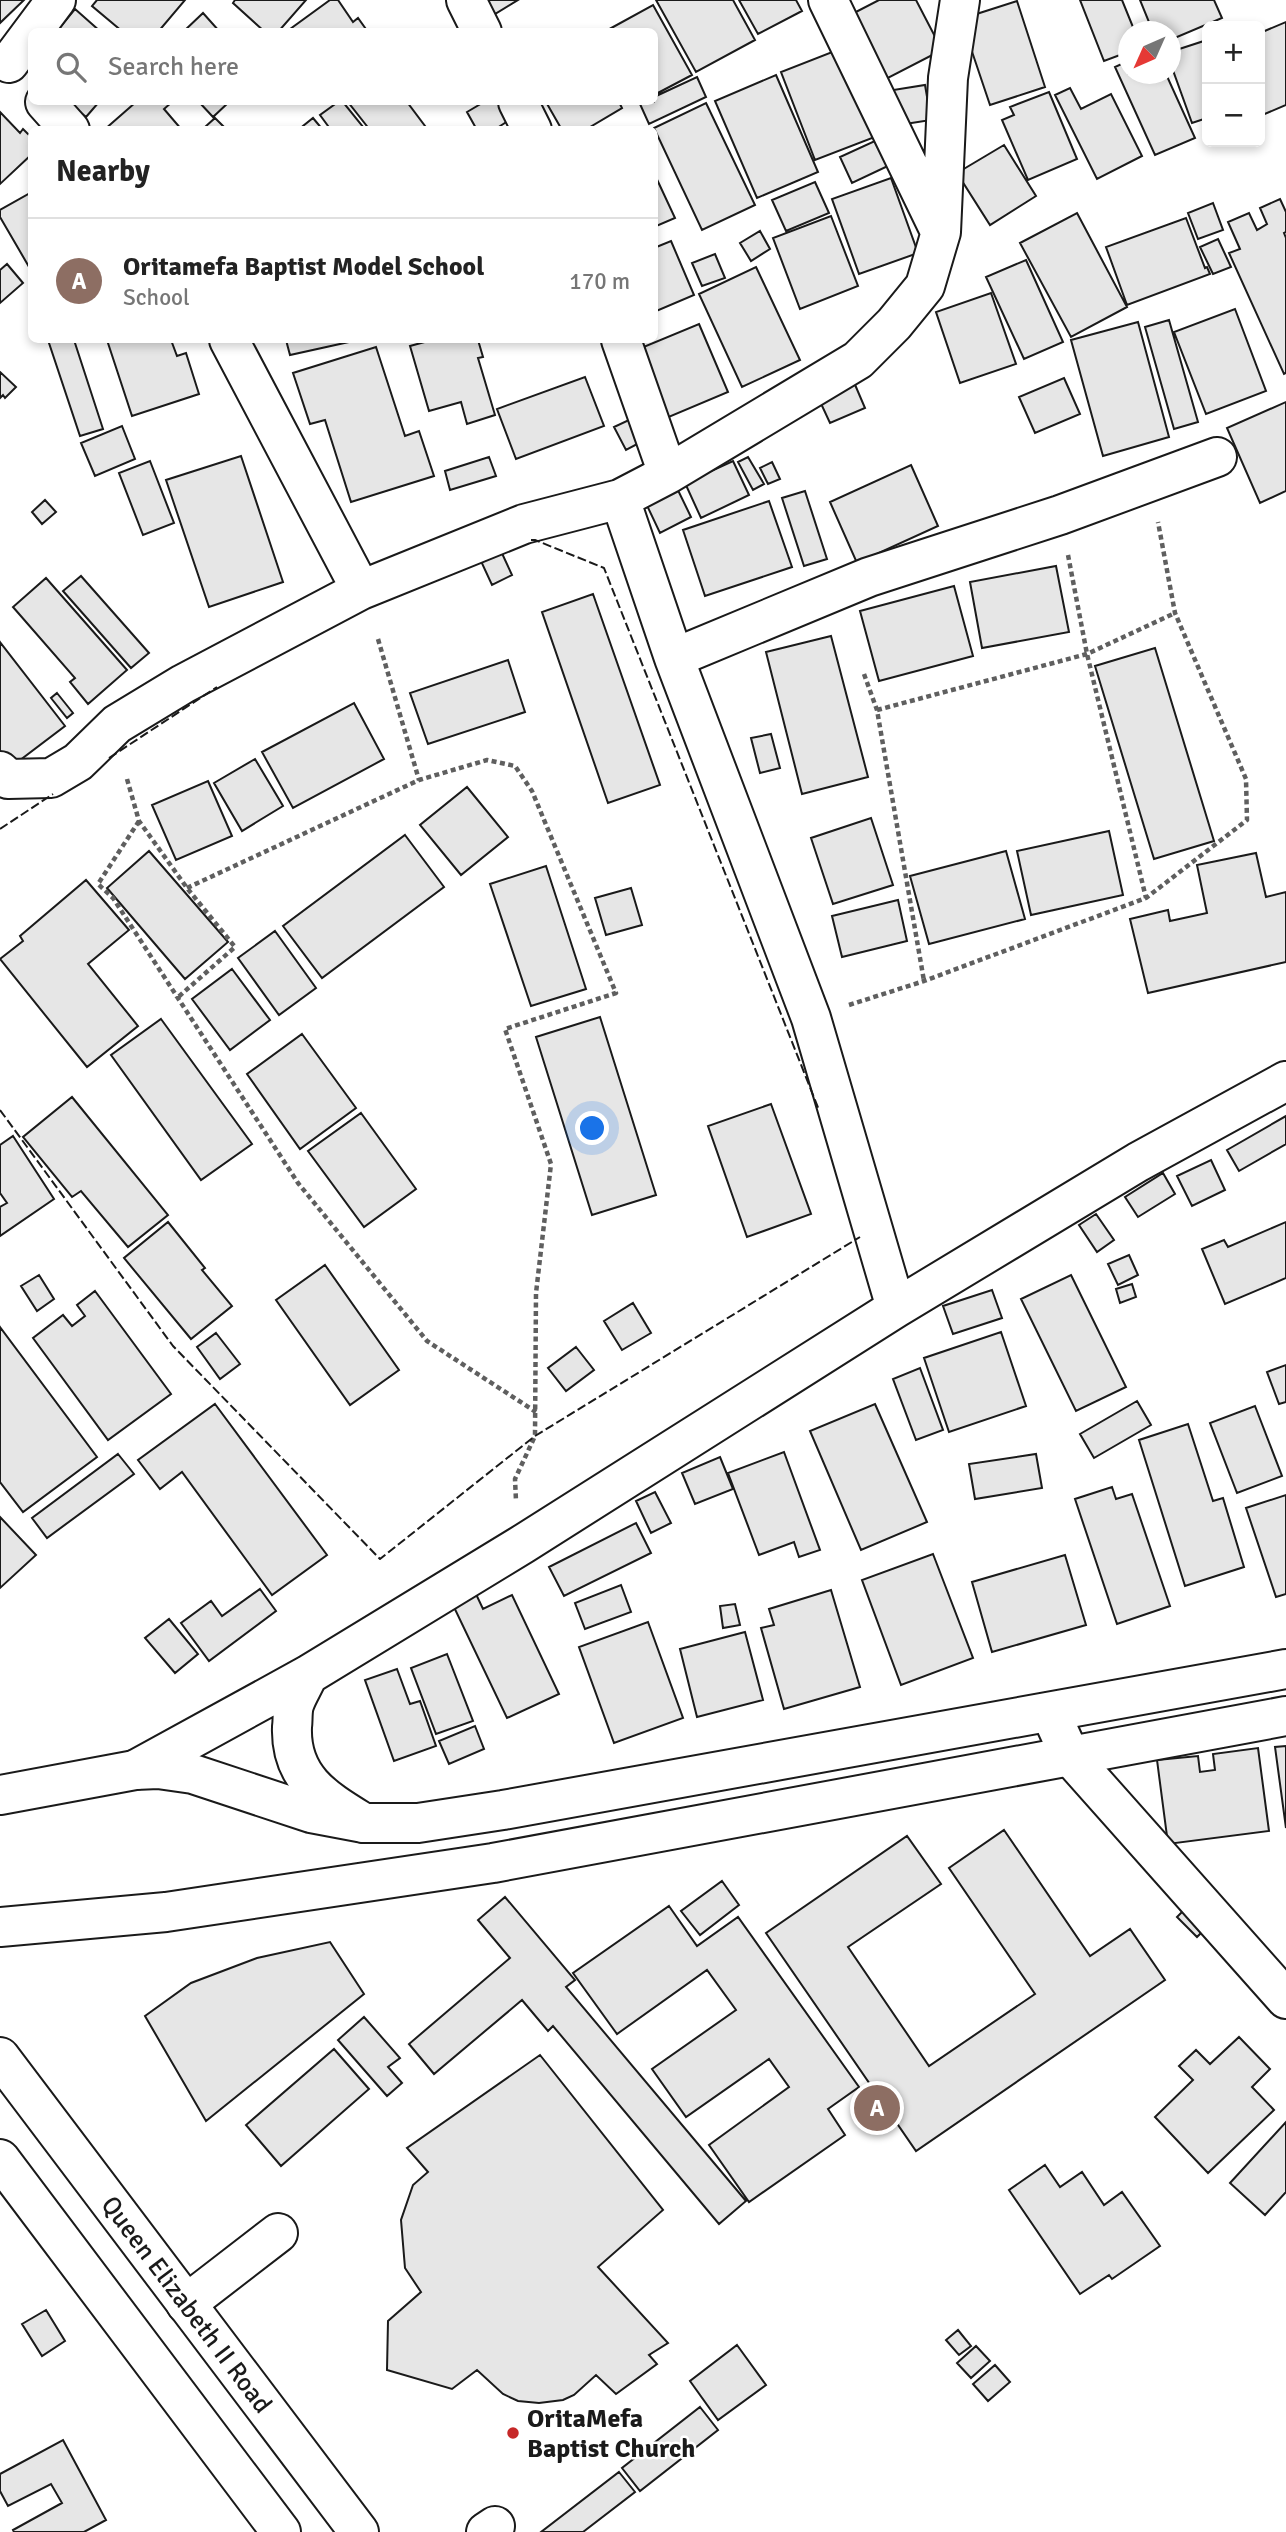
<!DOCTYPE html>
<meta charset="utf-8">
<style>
body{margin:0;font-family:Signika,sans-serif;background:#f6f6f6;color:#222}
.controls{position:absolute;right:21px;top:21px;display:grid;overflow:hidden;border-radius:10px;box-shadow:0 4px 10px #0003}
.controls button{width:63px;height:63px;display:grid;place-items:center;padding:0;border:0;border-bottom:2px solid #e0e0e0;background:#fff;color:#222;font:35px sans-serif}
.compass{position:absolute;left:1118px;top:21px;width:63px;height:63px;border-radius:50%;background:#fff;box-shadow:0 4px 10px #0003;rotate:225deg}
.you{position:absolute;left:593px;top:1129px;width:24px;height:24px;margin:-18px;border:5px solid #fff;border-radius:50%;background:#1a73e8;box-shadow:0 0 0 10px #1a73e833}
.badge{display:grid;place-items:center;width:46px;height:46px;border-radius:50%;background:#0f766e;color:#fff;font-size:23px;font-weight:700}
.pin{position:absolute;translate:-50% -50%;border:4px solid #fff;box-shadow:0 2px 7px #0006}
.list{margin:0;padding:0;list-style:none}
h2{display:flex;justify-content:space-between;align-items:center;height:91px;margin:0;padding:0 28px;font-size:30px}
h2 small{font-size:23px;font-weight:400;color:#767676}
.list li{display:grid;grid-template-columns:46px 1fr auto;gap:21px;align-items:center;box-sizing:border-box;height:126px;padding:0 28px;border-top:2px solid #e0e0e0}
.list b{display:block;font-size:26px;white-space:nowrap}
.list p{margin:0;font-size:23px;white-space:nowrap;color:#767676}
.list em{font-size:23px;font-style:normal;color:#767676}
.icon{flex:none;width:38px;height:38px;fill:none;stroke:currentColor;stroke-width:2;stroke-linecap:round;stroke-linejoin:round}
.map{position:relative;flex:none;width:1286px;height:2532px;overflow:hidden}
.search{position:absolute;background:#fff;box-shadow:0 4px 10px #0003;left:28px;top:28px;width:630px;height:77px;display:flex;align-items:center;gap:18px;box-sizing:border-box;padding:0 24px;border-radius:10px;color:#767676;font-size:26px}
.panel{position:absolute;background:#fff;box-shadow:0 4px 10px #0003;left:28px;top:126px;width:630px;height:217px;border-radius:10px}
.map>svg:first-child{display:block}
.building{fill:#e6e6e6;stroke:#1a1a1a;stroke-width:2}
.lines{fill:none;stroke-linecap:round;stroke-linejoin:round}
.minor-casing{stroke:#1a1a1a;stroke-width:42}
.highway-casing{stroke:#1a1a1a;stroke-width:42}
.path{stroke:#5f5f5f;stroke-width:4.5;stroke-dasharray:5 3.5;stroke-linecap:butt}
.minor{stroke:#fff;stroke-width:38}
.highway{stroke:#fff;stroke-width:38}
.fence{stroke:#1a1a1a;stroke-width:2;stroke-dasharray:9 3.5;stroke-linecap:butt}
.poi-dot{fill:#c62828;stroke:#fff;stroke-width:2.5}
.labels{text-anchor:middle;stroke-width:5;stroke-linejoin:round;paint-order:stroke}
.street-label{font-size:26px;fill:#1a1a1a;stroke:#fff}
.poi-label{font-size:26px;font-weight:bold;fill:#1a1a1a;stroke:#fff;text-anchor:start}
</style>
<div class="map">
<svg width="1286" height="2532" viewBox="0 0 1286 2532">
<rect width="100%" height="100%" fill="#fff"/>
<path class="building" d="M0 0H24L0 23Z
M97 0H185L158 32H123L92 6Z
M235 0H306L278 32H265L233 3Z
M330 0H338L353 22 358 18 368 32H286Z
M480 0H518L490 17Z
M656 0H733L755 40 696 72Z
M739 0H796L802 11 758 34Z
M879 0H916L942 50 884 80 850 15Z
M1080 0H1122L1135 32H1128V52L1104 61Z
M1140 0H1214L1222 18 1170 40V32H1153Z
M1017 1 1045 87 990 105 961 19Z
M653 5 692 75 654 95V32H604Z
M75 9 101 32H56Z
M203 13 220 32H183Z
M1286 22V105L1260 116V33Z
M1207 40V118L1192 123 1170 62V52Z
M845 47 880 135 815 160 781 72Z
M1128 61V74H1166L1195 138 1155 155 1115 67Z
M776 75 818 172 757 198 715 101Z
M697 77 706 97 649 124 640 104 654 102V97Z
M925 85 931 120 892 126 887 91Z
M1070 88 1081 109 1111 94 1142 156 1097 179 1055 95Z
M1049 92 1077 159 1028 180 1002 120 1014 115 1010 107Z
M68 102H99L86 117Z
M136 102H172L164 109 182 130H104Z
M199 102H229L213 117Z
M338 102H343L364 128 331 130 320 115Z
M348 102H407L428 130H370Z
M484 102H505L514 117 494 130H477L467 112Z
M546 102H619L622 108 585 130H562Z
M706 103 755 205 702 230 654 128Z
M0 112 20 133 23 129 32 138V154L0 184Z
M215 118 226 129V130H208L205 127Z
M313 118 323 130H298Z
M877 140 890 165 852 183 840 157Z
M1004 145 1036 196 990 225 957 173Z
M654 173 675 218 654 227Z
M891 178 918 253 859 274 832 199Z
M815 182 829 213 786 231 772 200Z
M32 192V272L0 217V210Z
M1280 199 1286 212V232L1284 233 1286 238V373L1284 374 1229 253 1240 249 1228 222 1249 213 1257 230 1267 224 1260 208Z
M1213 203 1223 230 1198 239 1188 213Z
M1077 213 1127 307 1071 337 1020 243Z
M831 216 858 286 800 309 773 238Z
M1186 218 1205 268 1207 267 1210 274 1127 305 1106 247Z
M760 231 770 249 751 261 740 243Z
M1218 239 1231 267 1213 274 1200 247Z
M671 241 694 295 654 312V248Z
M715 254 725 278 702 286 692 263Z
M1026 260 1063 342 1024 359 986 277Z
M7 264 23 283 0 303V270Z
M756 267 800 360 742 387 699 294Z
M991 293 1016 364 960 383 936 312Z
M1235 309 1266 391 1206 414 1174 332Z
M1169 320 1198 422 1174 429 1145 327Z
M1138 322 1169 437 1103 456 1071 340Z
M699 324 728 392 664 419 641 348Z
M48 340H74L103 429 80 436Z
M107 340H171L177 356 186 353 199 394 132 416Z
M286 340H358L290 355Z
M432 340H478L483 357 478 358 495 415 467 424 461 402 429 411 410 346Z
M376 347 405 436 419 431 434 476 351 502 325 420 310 424 293 373Z
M0 372 16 387 5 398 3 395 0 398Z
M585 377 604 426 516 459 497 409Z
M1064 378 1080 414 1035 433 1019 397Z
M853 380 865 408 830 423 817 395Z
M1286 402V491L1260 503 1227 428Z
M631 419 643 441 626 450 614 427Z
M122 426 135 459 95 476 81 443Z
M241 456 283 582 209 607 166 480Z
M489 457 496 476 450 490 445 471Z
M748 457 764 484 753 490 738 462Z
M150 461 174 523 143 535 119 473Z
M733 461 749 495 701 518 685 483Z
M772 462 780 479 768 484 760 468Z
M911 465 938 526 857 563 830 502Z
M674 482 691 517 660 533 643 497Z
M805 491 827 559 804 566 782 498Z
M45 500 56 512 42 524 32 512Z
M769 501 792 567 705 596 683 530Z
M500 549 512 575 492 585 480 559Z
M1056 566 1069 632 982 648 970 582Z
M81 576 149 653 131 668 63 591Z
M46 578 127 670 88 704 70 682 75 678 13 607Z
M954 586 973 656 879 681 860 611Z
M593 594 660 785 608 803 542 612Z
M831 636 868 777 802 794 766 652Z
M0 642 65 726 7 770 0 762Z
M1155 648 1214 841 1154 859 1095 666Z
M508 660 525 712 428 744 410 693Z
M57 693 73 713 67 718 51 698Z
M354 703 384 759 293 808 262 752Z
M771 734 780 768 760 773 751 738Z
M255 759 283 806 242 831 214 783Z
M208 781 232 836 176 860 152 805Z
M467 787 508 837 461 875 420 825Z
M871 818 893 885 833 904 811 838Z
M1109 831 1123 895 1031 915 1017 851Z
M405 835 444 887 322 978 283 926Z
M149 851 228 942 185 979 107 888Z
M1006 851 1025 919 929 944 910 876Z
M1256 853 1266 897 1286 892V962L1148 993 1130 919 1168 910 1170 921 1207 913 1197 865Z
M546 866 586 989 531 1006 490 884Z
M86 880 129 930 88 964 138 1026 87 1067 0 959 23 941 20 936Z
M631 888 642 925 606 935 595 898Z
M898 900 907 941 842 957 832 916Z
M275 931 316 988 279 1015 238 958Z
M232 969 270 1020 230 1050 192 999Z
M600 1017 656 1195 592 1215 536 1037Z
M161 1019 252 1144 201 1180 111 1055Z
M302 1034 356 1108 300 1149 247 1074Z
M72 1097 168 1215 128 1247 81 1191 72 1197 23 1137Z
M771 1104 811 1214 747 1237 708 1126Z
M361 1113 416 1189 364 1227 308 1151Z
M1286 1116V1144L1239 1171 1227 1150Z
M13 1136 54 1199 0 1236V1207L7 1203 0 1193V1145Z
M1211 1160 1225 1190 1192 1206 1177 1176Z
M1163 1173 1175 1194 1138 1217 1125 1197Z
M1096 1214 1114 1240 1097 1252 1079 1225Z
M168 1222 205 1268 202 1270 232 1306 191 1339 124 1258Z
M1286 1222V1278L1225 1304 1202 1249 1224 1240 1228 1247Z
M1129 1255 1138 1275 1118 1285 1108 1264Z
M325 1265 399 1370 350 1405 276 1300Z
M39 1275 54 1299 37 1311 21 1286Z
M1071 1275 1126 1387 1076 1411 1021 1299Z
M1132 1284 1136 1297 1120 1303 1116 1289Z
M992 1290 1002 1318 953 1334 943 1306Z
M95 1291 171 1394 108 1440 33 1338 63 1315 72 1326 85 1316 77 1305Z
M633 1303 651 1333 622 1350 604 1321Z
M0 1327 97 1457 23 1512 0 1482Z
M1001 1332 1026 1406 949 1432 924 1358Z
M216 1333 240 1364 220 1379 197 1347Z
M576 1347 594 1370 566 1391 548 1368Z
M1286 1365V1402L1279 1404 1267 1372Z
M920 1368 943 1430 916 1440 893 1379Z
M1137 1401 1151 1425 1094 1458 1080 1434Z
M215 1404 327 1555 272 1595 182 1472 160 1489 138 1460Z
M875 1404 927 1522 861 1550 810 1431Z
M1255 1406 1282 1476 1237 1493 1210 1423Z
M1188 1424 1213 1501 1223 1498 1244 1567 1185 1586 1139 1440Z
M784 1452 820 1550 799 1557 794 1542 759 1555 728 1473Z
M118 1454 134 1474 47 1538 32 1518Z
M1036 1454 1042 1488 975 1499 969 1464Z
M720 1457 733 1489 695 1504 682 1473Z
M1112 1487 1116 1499 1132 1494 1170 1606 1117 1624 1075 1499Z
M655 1492 671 1523 651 1533 636 1501Z
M1286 1495V1594L1276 1597 1246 1508Z
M0 1517 36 1555 0 1588Z
M636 1523 651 1553 564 1596 549 1567Z
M933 1554 973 1658 901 1685 862 1580Z
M1065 1555 1086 1625 992 1652 972 1582Z
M621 1585 631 1612 585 1629 575 1603Z
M260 1589 276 1611 209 1661 181 1623 211 1601 222 1616Z
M831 1590 860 1687 784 1709 761 1628 774 1625 769 1609Z
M475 1592 483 1609 512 1595 559 1694 507 1718 452 1603Z
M735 1604 740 1625 723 1628 720 1606Z
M169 1619 198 1654 175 1673 145 1638Z
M648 1622 683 1718 614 1743 579 1647Z
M745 1632 763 1700 697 1717 680 1649Z
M447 1654 473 1721 436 1734 411 1668Z
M397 1669 410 1704 420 1701 436 1746 394 1761 365 1680Z
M475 1726 484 1749 449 1764 439 1741Z
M1286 1746V1828L1275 1747Z
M1258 1748 1269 1831 1168 1844 1157 1760 1198 1756 1200 1772 1215 1770 1213 1754Z
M1004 1830 1090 1956 1130 1929 1165 1980 916 2151 766 1933 907 1836 941 1884 848 1947 929 2066 1035 1994 949 1868Z
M722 1881 739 1905 700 1935 681 1911Z
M505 1897 575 1980 566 1987 746 2201 719 2224 553 2026 548 2031 522 2000 434 2074 409 2044 510 1958 478 1920Z
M1191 1903 1211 1923 1197 1937 1177 1917Z
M669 1906 697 1946 738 1917 859 2087 828 2109 845 2135 749 2202 709 2145 789 2087 769 2059 686 2117 652 2069 736 2010 707 1970 617 2034 573 1973Z
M330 1942 364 1994 206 2121 145 2016 191 1983 257 1958Z
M364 2017 400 2058 388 2067 402 2083 387 2096 338 2040Z
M1239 2037 1270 2069 1252 2087 1274 2110 1208 2173 1155 2117 1193 2080 1179 2066 1196 2050 1210 2064Z
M334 2049 369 2089 281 2166 246 2125Z
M540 2055 663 2210 598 2267 668 2343 649 2355 657 2364 616 2394 596 2375 574 2395 563 2400 539 2403 518 2401 503 2394 477 2370 452 2389 387 2370 388 2321 421 2292 405 2268 401 2220 413 2185 428 2172 407 2148Z
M1286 2122V2192L1265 2215 1230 2183Z
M1045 2165 1060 2187 1082 2172 1104 2205 1122 2192 1160 2246 1112 2279 1109 2275 1080 2294 1009 2190Z
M46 2310 65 2341 42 2356 22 2324Z
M958 2330 971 2346 959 2355 946 2340Z
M737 2345 766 2385 718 2420 690 2381Z
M976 2346 990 2361 971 2378 957 2363Z
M995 2365 1010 2382 988 2401 973 2384Z
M700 2407 718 2430 640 2491 622 2468Z
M63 2440 106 2520 84 2532H14L13 2530 62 2503 51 2484 8 2506 0 2491V2474Z
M619 2472 635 2492 583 2532H541Z"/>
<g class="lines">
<defs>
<path id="minor" d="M466 0 482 32
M828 0 938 227
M9 63 56 0
M45 102 70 130
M518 102 532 130
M229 340 361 590
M621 340 668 474
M620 499 674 658 811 1018 896 1308
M674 658 869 577 1060 515 1217 457
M0 771 8 779 51 778 78 762 117 724 183 684 361 590 524 524 620 499 668 474 858 360 894 324 925 286 941 232 948 78 960 0
M308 1675C304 1685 297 1695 294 1705 292 1712 293 1720 292 1727 290 1779 325 1799 364 1823
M1050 1712 1070 1756 1286 1999
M135 1770 308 1675 523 1544 896 1308 1138 1162 1286 1081
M186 2304 278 2233
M486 2532 495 2526"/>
<g id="highway">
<path d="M0 1795 135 1770 158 1769 193 1774 311 1813 364 1823H418L503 1810 1286 1669"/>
<path d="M0 1927 166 1912 493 1863 1286 1716"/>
<path id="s1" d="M0 2057 359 2532"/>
<path d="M0 2159 281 2532"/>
</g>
</defs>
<use href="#minor" class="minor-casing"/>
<use href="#highway" class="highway-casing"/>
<path class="path" d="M1068 555 1087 654 1146 898
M378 639 419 780
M864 674 877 710 924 981
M877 710 1087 654 1175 613
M127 779 139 821 187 888 235 947 176 999
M139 821 98 884 113 898 298 1183 427 1341 536 1412
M187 888 419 780 487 760 515 766 532 791 616 993 505 1029 551 1164 536 1293 535 1436 515 1479 516 1501
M849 1005 924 981 1146 898 1247 820 1246 779 1175 613 1158 522"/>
<use href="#minor" class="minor"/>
<use href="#highway" class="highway"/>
<path class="fence" d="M531 540H535L604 568 819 1110
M109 758 217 687
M0 829 53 794
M0 1110 173 1346 380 1559 535 1436 860 1237"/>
</g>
<circle class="poi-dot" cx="513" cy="2433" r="7"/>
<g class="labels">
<g class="street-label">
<text dy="9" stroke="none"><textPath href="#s1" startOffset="310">Queen Elizabeth II Road</textPath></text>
</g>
<g class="poi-label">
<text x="527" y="2427">OritaMefa<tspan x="527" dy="30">Baptist Church</tspan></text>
</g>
</g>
</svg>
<div class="controls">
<button>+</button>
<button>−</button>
</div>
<svg class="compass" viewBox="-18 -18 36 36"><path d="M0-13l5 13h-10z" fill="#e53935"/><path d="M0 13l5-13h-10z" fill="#767676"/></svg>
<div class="you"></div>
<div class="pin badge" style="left:877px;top:2108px;background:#8d6e63">A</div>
<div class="search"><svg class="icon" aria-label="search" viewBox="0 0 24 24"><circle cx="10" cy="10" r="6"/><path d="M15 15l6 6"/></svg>Search here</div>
<section class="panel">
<h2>Nearby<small></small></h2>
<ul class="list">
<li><span class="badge" style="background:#8d6e63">A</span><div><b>Oritamefa Baptist Model School</b><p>School</p></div><em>170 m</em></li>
</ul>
</section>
</div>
